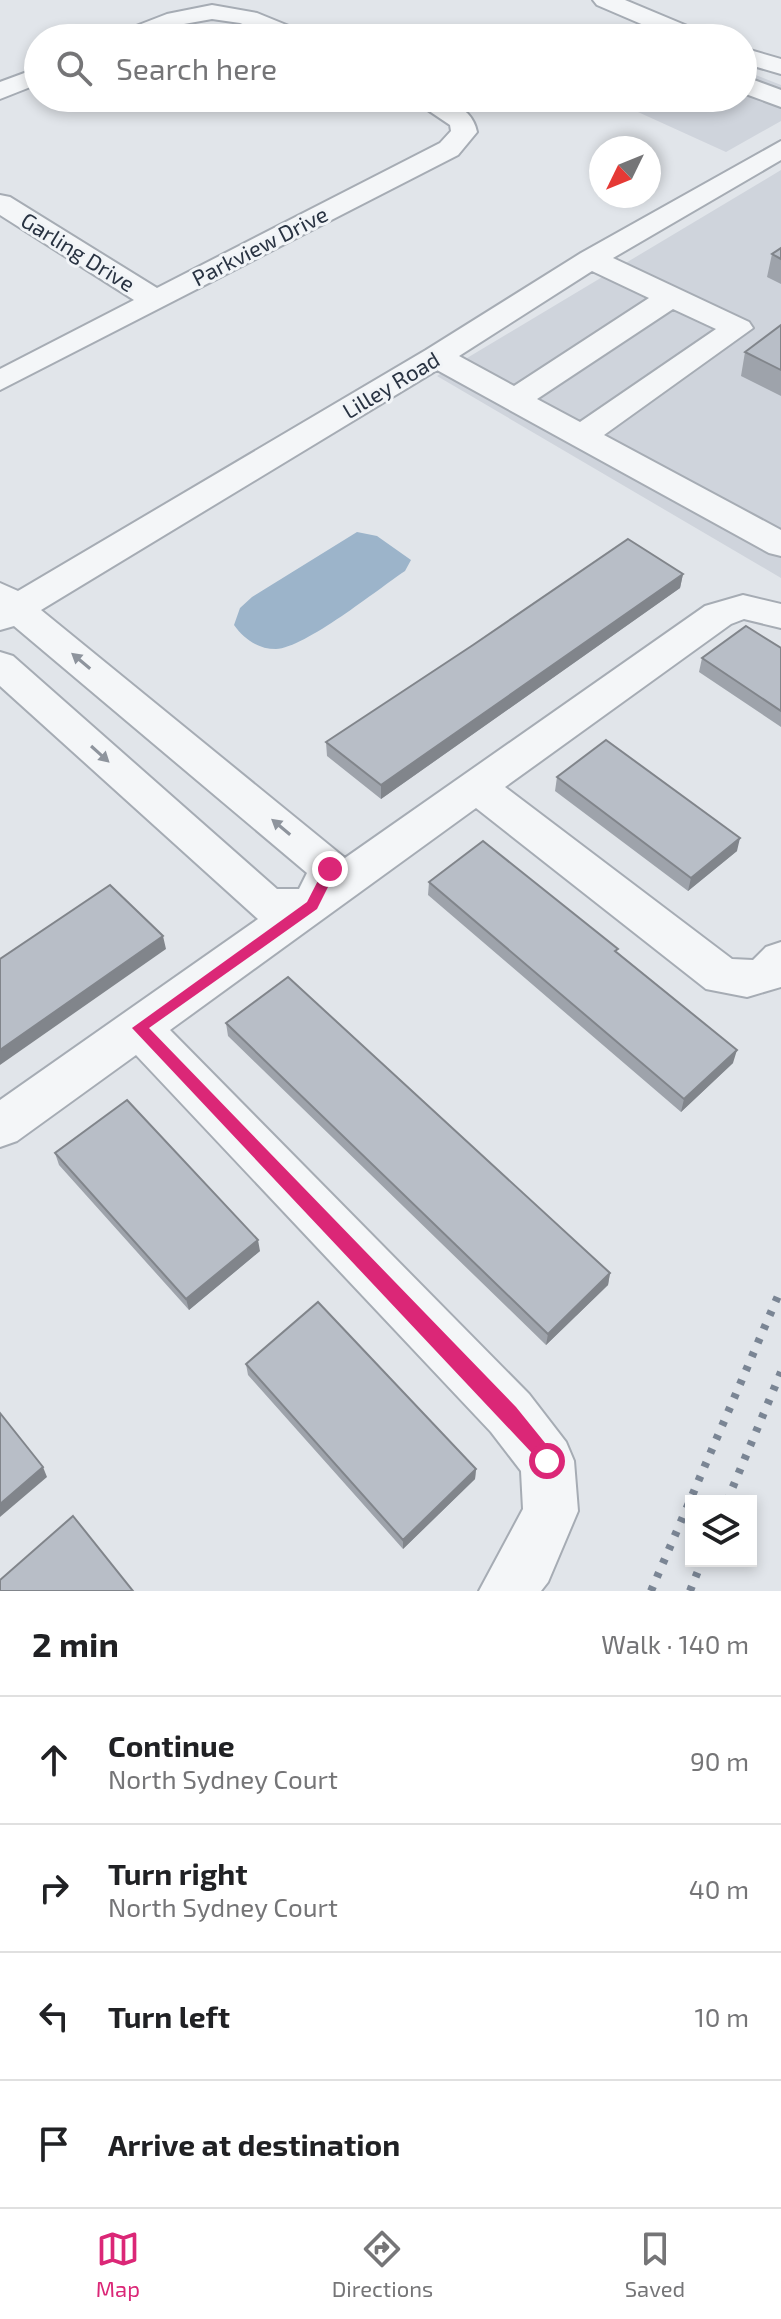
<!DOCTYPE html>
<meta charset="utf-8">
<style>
body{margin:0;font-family:"Exo 2",sans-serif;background:#f6f6f6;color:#202124}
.controls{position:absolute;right:24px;bottom:24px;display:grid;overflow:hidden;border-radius:0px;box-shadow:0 4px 12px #0003}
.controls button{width:72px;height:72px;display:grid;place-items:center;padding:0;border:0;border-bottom:2px solid #e0e0e0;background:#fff;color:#202124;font:40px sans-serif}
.compass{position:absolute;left:589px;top:136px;width:72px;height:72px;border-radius:50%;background:#fff;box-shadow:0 4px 12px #0003;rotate:227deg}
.stop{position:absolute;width:24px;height:24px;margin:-18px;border:6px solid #db2777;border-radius:50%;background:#fff}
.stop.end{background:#db2777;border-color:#fff;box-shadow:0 2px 8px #0008}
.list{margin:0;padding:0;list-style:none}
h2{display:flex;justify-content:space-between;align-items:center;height:104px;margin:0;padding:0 32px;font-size:34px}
h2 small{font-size:26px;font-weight:400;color:#757577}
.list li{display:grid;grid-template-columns:52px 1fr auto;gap:24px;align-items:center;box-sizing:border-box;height:128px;padding:0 32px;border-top:2px solid #e0e0e0}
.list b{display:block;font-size:30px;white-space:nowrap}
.list p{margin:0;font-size:26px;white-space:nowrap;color:#757577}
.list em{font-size:26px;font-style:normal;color:#757577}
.icon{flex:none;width:44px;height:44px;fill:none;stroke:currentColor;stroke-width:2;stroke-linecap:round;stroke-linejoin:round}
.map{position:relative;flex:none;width:781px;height:1591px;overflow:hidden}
.search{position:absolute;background:#fff;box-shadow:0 4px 12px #0003;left:24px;right:24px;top:24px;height:88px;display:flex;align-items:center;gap:20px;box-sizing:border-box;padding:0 28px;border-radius:44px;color:#757577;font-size:30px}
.sheet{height:616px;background:#fff}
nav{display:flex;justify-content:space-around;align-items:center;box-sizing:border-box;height:112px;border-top:2px solid #e0e0e0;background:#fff;font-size:22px;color:#757577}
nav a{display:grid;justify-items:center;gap:4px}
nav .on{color:#db2777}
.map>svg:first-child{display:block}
.built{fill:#cfd4dc}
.water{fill:#9cb4ca}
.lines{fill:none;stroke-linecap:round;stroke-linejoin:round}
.minor-casing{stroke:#a6acb4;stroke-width:4}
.minor{fill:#f4f6f8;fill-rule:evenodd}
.rail{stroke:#7a8594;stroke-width:8;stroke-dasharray:5 10;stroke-linecap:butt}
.wall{fill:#9ea3ab}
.shaded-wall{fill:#81858b}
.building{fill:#b8bec7;stroke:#81858b;stroke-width:2}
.oneway{fill:#8e949d}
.route{fill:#db2777}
.labels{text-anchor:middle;stroke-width:6;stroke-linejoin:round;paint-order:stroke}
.far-street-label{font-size:22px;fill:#293342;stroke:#f1f4f7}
</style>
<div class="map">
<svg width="781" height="1591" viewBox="0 0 781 1591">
<rect width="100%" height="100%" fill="#e1e5ea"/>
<path class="built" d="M743 70 781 85V121L726 152 638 112 660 98H743Z
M781 170V578L437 376Z"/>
<path class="water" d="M357 532 377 536 411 560 405 571C378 589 305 648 276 649 258 649 244 639 234 625L240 608 252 597Z"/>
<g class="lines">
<defs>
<path id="minor" d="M593 0H625L704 33 707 38H674L597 5Z
M212 5 257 13 306 33 309 38H277L240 23 212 19 184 24 148 38H115L118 33 167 14Z
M743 48 781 59V74L743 63Z
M38 68V84L0 99V82Z
M743 76 781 90V107L743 93Z
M410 98C436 98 471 101 477 132L458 155 0 390V369L134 300 0 215V195L10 197 157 288 440 143 451 131 450 125Z
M781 141V160L613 258 749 322 753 328 604 435 781 530V556L769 553 437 370 41 610 345 858 705 606 743 595 781 604V628L744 619 731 624 505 787 732 959 753 960 766 947 781 942V987L747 997 706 989 476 808 170 1030 529 1394 566 1442 574 1461 578 1511 548 1582 541 1591H479L523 1509 521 1471 491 1432 136 1055 17 1141 0 1147V1100L258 919 0 686V652L13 656 277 889H299L307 873 14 626 0 630V583L18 591 426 350 581 253ZM592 271 649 298 514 386 459 356ZM673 309 716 329 580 422 537 399Z"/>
</defs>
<use href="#minor" class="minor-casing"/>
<use href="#minor" class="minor"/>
<path class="rail" d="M727 1501 781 1372
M651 1591 781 1289
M690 1591 702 1561"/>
</g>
<path class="wall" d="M781 248V284L767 277 772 254Z
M781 325V396L741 376 745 352Z
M683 574 680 588 381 799 327 756 326 742Z
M781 648V727L699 672 702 658Z
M557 777 737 851 688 891 555 791Z
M429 882 733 1063 681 1112 428 895Z
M226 1023 610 1273 608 1285 546 1345 228 1036Z
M55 1153 260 1251 189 1310 59 1165Z
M246 1364 476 1469 475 1479 403 1549 248 1375Z"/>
<path class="shaded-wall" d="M683 574 680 588 381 799V785Z
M740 838 737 851 688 891 691 878Z
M163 936 166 949 0 1065V1050Z
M737 1050 733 1063 681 1112 684 1099Z
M258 1240 260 1251 189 1310 186 1299Z
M610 1273 608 1285 546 1345 548 1334Z
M43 1467 47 1477 0 1517V1504Z
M476 1469 475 1479 403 1549V1540Z"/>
<path class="building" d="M781 248V259L772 254Z
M781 325V370L745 352Z
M628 539 683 574 381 785 326 742 473 645Z
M746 626 781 648V711L702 658Z
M606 740 740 838 691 878 557 777Z
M483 841 618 949 615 951 737 1050 684 1099 429 882Z
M110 885 163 936 0 1050V959Z
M288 977 610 1273 548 1334 226 1023Z
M127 1100 258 1240 186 1299 55 1153Z
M318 1302 476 1469 403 1540 246 1364Z
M0 1413 43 1467 0 1504Z
M73 1516 133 1591H0V1580Z"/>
<defs><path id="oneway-solid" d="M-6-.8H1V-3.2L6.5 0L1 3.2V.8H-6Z" transform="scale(2)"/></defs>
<g class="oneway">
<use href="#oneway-solid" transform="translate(81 661) rotate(-140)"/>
<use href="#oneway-solid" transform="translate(100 754) rotate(42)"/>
<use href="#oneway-solid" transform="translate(281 827) rotate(-140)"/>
</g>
<path class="route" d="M330 864 337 869 317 909 149 1028 516 1407 554 1454V1467L547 1469 132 1028 307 902 326 865Z"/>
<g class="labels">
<g class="far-street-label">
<text transform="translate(260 246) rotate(-27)" y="8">Parkview Drive</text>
<text transform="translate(78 252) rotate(32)" y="8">Garling Drive</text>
<text transform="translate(391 385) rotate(-31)" y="8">Lilley Road</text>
</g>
</g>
</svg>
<div class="controls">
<button><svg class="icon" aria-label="layers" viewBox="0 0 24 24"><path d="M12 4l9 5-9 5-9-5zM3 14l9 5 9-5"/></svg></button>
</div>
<svg class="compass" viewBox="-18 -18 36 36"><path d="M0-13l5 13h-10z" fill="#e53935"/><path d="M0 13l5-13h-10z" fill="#757577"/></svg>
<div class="stop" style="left:547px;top:1461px"></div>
<div class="stop end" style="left:330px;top:869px"></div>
<div class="search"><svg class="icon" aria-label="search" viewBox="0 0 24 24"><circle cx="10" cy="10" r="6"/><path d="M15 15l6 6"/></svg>Search here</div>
</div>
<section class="sheet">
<h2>2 min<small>Walk · 140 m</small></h2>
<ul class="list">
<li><svg class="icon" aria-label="ahead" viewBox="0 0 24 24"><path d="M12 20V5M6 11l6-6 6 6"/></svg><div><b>Continue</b><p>North Sydney Court</p></div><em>90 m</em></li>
<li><svg class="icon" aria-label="right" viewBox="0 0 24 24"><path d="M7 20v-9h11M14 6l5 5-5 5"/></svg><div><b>Turn right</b><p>North Sydney Court</p></div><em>40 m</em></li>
<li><svg class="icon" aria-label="left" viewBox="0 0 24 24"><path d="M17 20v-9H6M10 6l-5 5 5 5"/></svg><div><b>Turn left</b></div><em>10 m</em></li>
<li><svg class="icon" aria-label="arrive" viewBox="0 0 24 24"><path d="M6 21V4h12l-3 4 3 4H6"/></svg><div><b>Arrive at destination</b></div></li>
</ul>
</section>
<nav>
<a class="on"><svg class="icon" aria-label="map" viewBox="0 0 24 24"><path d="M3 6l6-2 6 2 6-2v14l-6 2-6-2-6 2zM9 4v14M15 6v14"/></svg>Map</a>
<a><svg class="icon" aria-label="directions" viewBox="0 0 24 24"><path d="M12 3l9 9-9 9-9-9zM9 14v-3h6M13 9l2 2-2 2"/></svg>Directions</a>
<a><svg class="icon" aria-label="saved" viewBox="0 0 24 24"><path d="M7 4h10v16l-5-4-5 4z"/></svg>Saved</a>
</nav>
